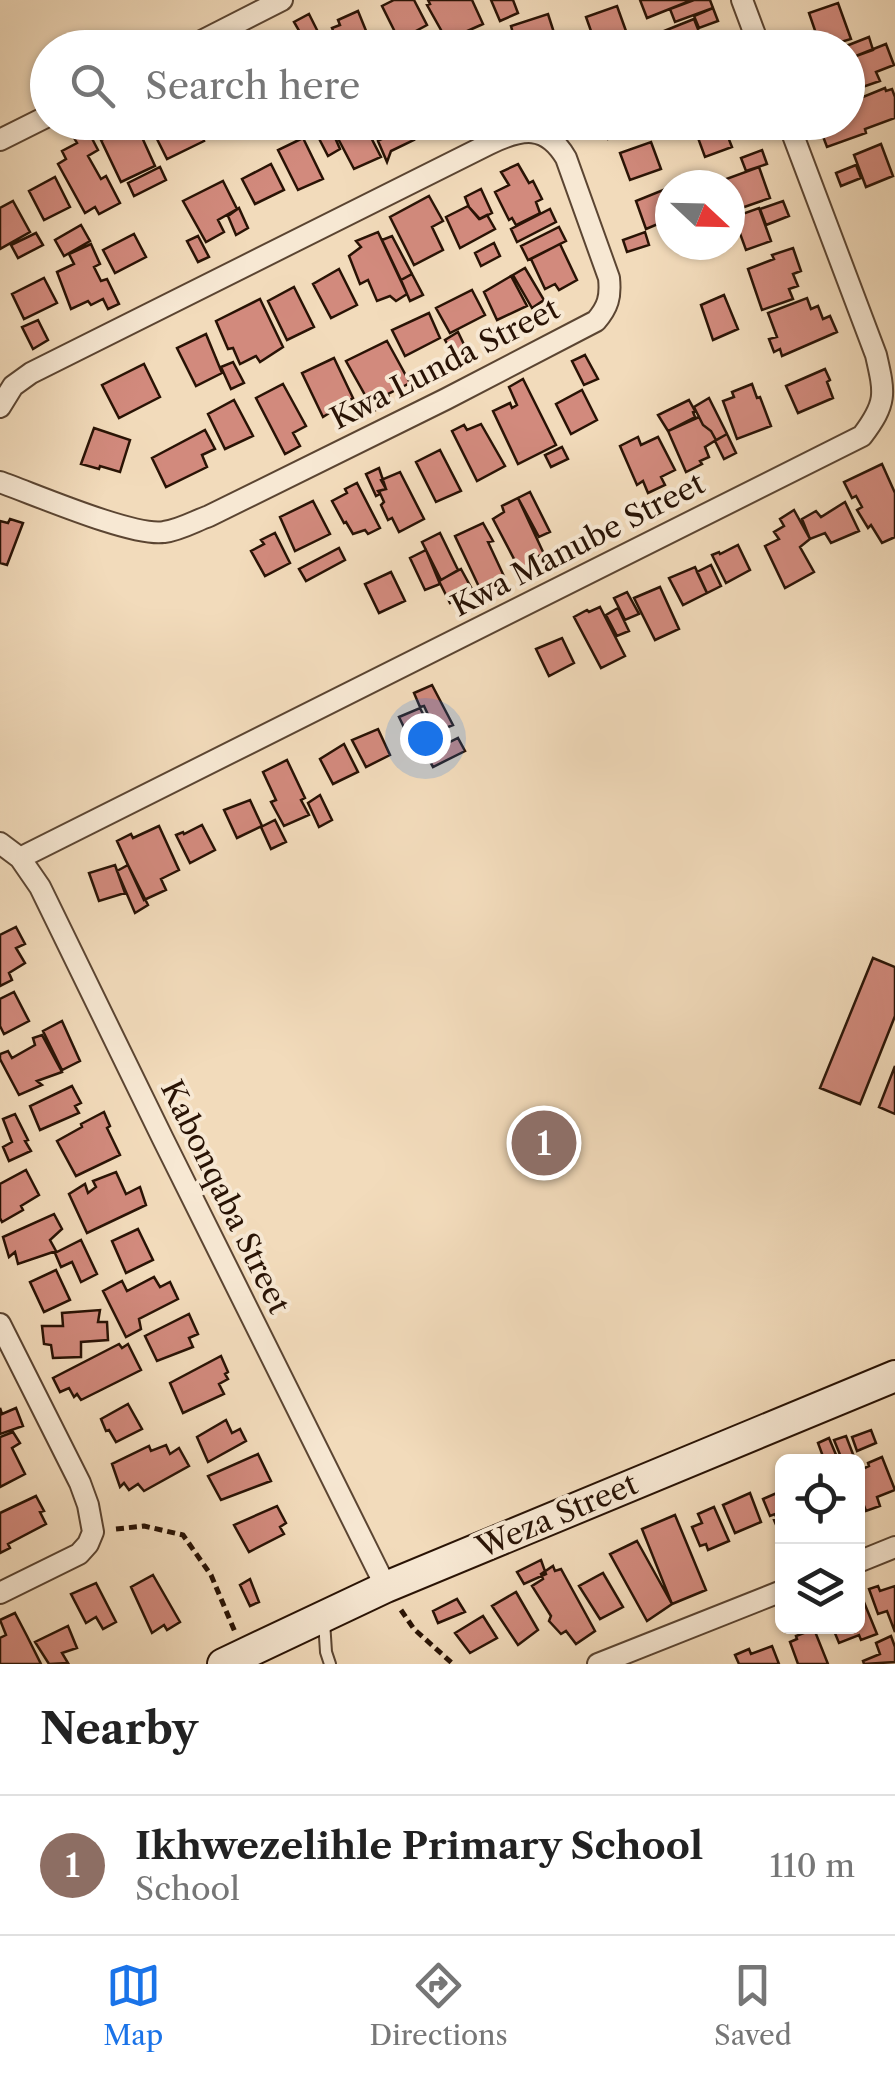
<!DOCTYPE html>
<style>
body{margin:0;font-family:"Libre Caslon Text",serif;background:#f2f2f2;color:#222}
.controls{position:absolute;right:30px;bottom:30px;display:grid;overflow:hidden;border-radius:15px;box-shadow:0 2px 8px #0004}
.controls button{width:90px;height:90px;display:grid;place-items:center;padding:0;border:0;border-bottom:2px solid #e0e0e0;background:#fff;color:#222;font:50px sans-serif}
.compass{position:absolute;left:655px;top:170px;width:90px;height:90px;border-radius:50%;background:#fff;box-shadow:0 2px 8px #0004;rotate:112deg}
.you{position:absolute;left:425px;top:738px;width:35px;height:35px;margin:-25px;border:8px solid #fff;border-radius:50%;background:#1a73e8;box-shadow:0 0 0 15px #1a73e833}
.badge{display:grid;place-items:center;width:65px;height:65px;border-radius:50%;background:#1a73e8;color:#fff;font-size:32px;font-weight:700}
.pin{position:absolute;translate:-50% -50%;border:5px solid #fff;box-shadow:0 2px 10px #0006}
.list{margin:0;padding:0;list-style:none}
h2{display:flex;justify-content:space-between;align-items:center;height:130px;margin:0;padding:0 40px;font-size:42px}
h2 small{font-size:32px;font-weight:400;color:#767676}
.list li{display:grid;grid-template-columns:65px 1fr auto;gap:30px;align-items:center;box-sizing:border-box;height:140px;padding:0 40px;border-top:2px solid #e0e0e0}
.list b{display:block;font-size:38px;white-space:nowrap}
.list p{margin:0;font-size:32px;white-space:nowrap;color:#767676}
.list em{font-size:32px;font-style:normal;color:#767676}
.icon{flex:none;width:55px;height:55px;fill:none;stroke:currentColor;stroke-width:2;stroke-linecap:round;stroke-linejoin:round}
.map{position:relative;flex:none;width:895px;height:1664px;overflow:hidden}
.search{position:absolute;background:#fff;box-shadow:0 2px 8px #0004;left:30px;right:30px;top:30px;height:110px;display:flex;align-items:center;gap:25px;box-sizing:border-box;padding:0 35px;border-radius:55px;color:#767676;font-size:38px}
.sheet{height:270px;background:#fff}
nav{display:flex;justify-content:space-around;align-items:center;box-sizing:border-box;height:140px;border-top:2px solid #e0e0e0;background:#fff;font-size:28px;color:#767676}
nav a{display:grid;justify-items:center;gap:5px}
nav .on{color:#1a73e8}
.map>svg:first-child{display:block}
.building{fill:#d28a7d;stroke:#291305;stroke-width:2.5}
.lines{fill:none;stroke-linecap:round;stroke-linejoin:round}
.lane-casing{stroke:#5b4532;stroke-width:14}
.street-casing{stroke:#5b4532;stroke-width:24}
.secondary-casing{stroke:#291305;stroke-width:34}
.path{stroke:#291305;stroke-width:5;stroke-dasharray:8 5;stroke-linecap:butt}
.lane{stroke:#f7e8d3;stroke-width:10}
.street{stroke:#f7e8d3;stroke-width:20}
.secondary{stroke:#f7e8d3;stroke-width:30}
.labels{text-anchor:middle;stroke-width:8;stroke-linejoin:round;paint-order:stroke}
.street-label{font-size:30px;fill:#291305;stroke:#f7e8d3}
</style>
<div class="map">
<svg width="895" height="1664" viewBox="0 0 895 1664">
<rect width="100%" height="100%" fill="#f2dbbb"/>
<filter id="stains"><feTurbulence type="fractalNoise" baseFrequency=".002" numOctaves="4"/><feColorMatrix values="0 0 0 0 .2 0 0 0 0 .09 0 0 0 0 .02 0 0 0 .5 -.17"/></filter>
<radialGradient id="worn" r=".72"><stop offset=".6" stop-color="#630" stop-opacity="0"/><stop offset="1" stop-color="#630" stop-opacity=".3"/></radialGradient>
<path class="building" d="M394 0H414L427 25 399 40 382 6Z
M428 0H472L483 24 454 37 453 33 445 37 427 5 430 4Z
M491 0H513L518 13 500 21Z
M640 0H692L647 18Z
M694 0H710L713 8 675 22 670 9Z
M838 3 851 39 821 48 809 13Z
M617 6 631 45 625 48H597L586 17Z
M713 8 718 21 699 28 694 16Z
M358 11 373 48H340L332 28 340 25 338 20Z
M309 14 326 48H284L295 41 297 46 305 41 294 22Z
M548 14 557 42 541 48H517L511 26Z
M694 19 705 47 664 48 659 33Z
M869 37 873 50 848 59V48H841Z
M886 44 894 65 876 72 880 81 848 92V59Z
M885 88 886 91 892 89 895 97V118L865 129 866 133 827 147 819 126 824 122H848V103Z
M129 122H135L155 166 121 182 101 140 112 135 110 131Z
M165 122H181L185 131 196 125 204 141 167 159 152 129Z
M328 122 340 149 328 156 311 123Z
M341 122H363L381 157 354 169 332 127Z
M373 122H405L407 125 381 138Z
M599 122H635L637 128 608 139 603 125H600Z
M707 122H722L732 147 705 157 694 127Z
M408 126 414 140 391 151 387 162 378 141Z
M87 129 98 150 88 156 101 179 106 176 120 203 99 214 95 207 85 213 58 164 66 159 62 151 77 143 73 136Z
M303 138 323 179 298 190 278 150Z
M651 142 661 169 630 180 620 153Z
M881 144 893 176 866 187 854 155Z
M762 150 767 164 746 171 741 158Z
M271 164 284 190 255 204 242 179Z
M518 164 529 183 533 181 542 199 536 202 540 213 516 225 512 218 509 220 495 192 509 185 501 172Z
M856 165 861 178 841 186 836 173Z
M160 167 166 180 134 196 128 183Z
M759 167 770 198 730 212V185H719L718 182Z
M55 177 70 207 44 220 29 191Z
M223 181 237 209 218 220 224 232 206 242 183 201Z
M668 188 670 219 646 229 636 201Z
M481 189 492 213 480 219 469 207 465 197Z
M429 196 443 221 432 227 443 250 414 265 390 217Z
M13 201 30 232 0 249V208Z
M783 201 789 216 766 225 760 209Z
M468 206 479 219 487 215 495 229 460 248 446 217Z
M239 208 248 228 236 235 228 216Z
M759 208 771 241 746 250 734 217Z
M550 209 556 222 517 242 511 229Z
M81 225 90 241 64 256 55 240Z
M559 227 566 241 528 260 521 246Z
M378 232 407 294 396 301 390 296 377 301 368 280 360 284 349 256 361 247 356 241Z
M645 232 649 245 627 252 623 240Z
M36 233 43 245 18 258 11 245Z
M134 234 146 257 115 273 103 250Z
M198 236 209 257 198 262 187 241Z
M392 236 412 274 401 280 382 240Z
M494 243 500 256 481 266 475 253Z
M91 244 100 264 94 267 101 281 107 279 119 304 108 309 103 299 91 305 88 301 71 309 57 272 74 264 69 254Z
M560 244 577 280 559 290 555 284 545 289 531 259Z
M793 248 801 271 793 274 798 286 789 289 793 299 762 310 748 269 774 259 772 255Z
M525 268 544 300 532 308 513 275Z
M339 269 357 305 331 318 313 284Z
M412 274 423 295 410 301 401 280Z
M511 276 527 306 497 320 484 292Z
M44 278 57 303 24 319 12 294Z
M294 287 314 327 287 340 268 301Z
M472 290 485 315 450 333 436 308Z
M724 295 738 329 713 340 701 305Z
M807 298 811 309 818 306 823 319 830 316 837 332 782 356 780 349 774 352 769 339 777 337 768 313Z
M260 299 283 347 260 362 256 356 240 364 233 348 228 349 216 321Z
M429 313 440 338 405 356 392 330Z
M38 320 48 340 33 349 22 327Z
M458 332 469 355 457 361 445 340Z
M206 334 222 373 196 386 177 348Z
M387 341 410 383 388 394 390 402 374 411 346 361Z
M585 355 598 379 584 385 572 361Z
M334 358 353 398 323 417 302 373Z
M233 362 244 383 231 389 221 367Z
M144 364 160 397 119 418 102 385Z
M825 369 830 380 827 382 833 398 798 413 786 386Z
M523 379 556 445 518 464 493 411 510 403 512 408 517 405 509 387Z
M283 384 306 426 293 433 300 446 285 454 256 398Z
M752 384 757 398 760 397 771 426 737 439 723 401 734 397 732 392Z
M582 390 597 420 571 434 556 404Z
M709 398 727 434 716 440 711 431 703 425 694 407Z
M234 400 253 436 225 449 208 414Z
M689 400 695 411 693 412 695 417 668 431 658 415Z
M699 417 703 425 711 431 716 440 705 447 709 457 700 461 702 464 686 472 668 431Z
M481 424 505 466 477 481 452 431 464 425 467 430Z
M94 428 130 440 120 472 100 466 99 469 81 464Z
M205 430 215 449 202 455 207 467 166 487 152 458Z
M727 434 736 453 724 459 715 441Z
M638 437 641 445 658 437 675 470 661 477 665 485 648 493 643 481 637 485 620 446Z
M562 447 568 459 551 467 545 455Z
M440 450 461 491 436 502 416 462Z
M882 464 895 493V537L882 543 871 525 868 528 857 510 862 507 856 496 852 498 844 482Z
M379 468 386 489 378 491 380 494 376 496 366 474Z
M400 472 424 519 399 532 392 518 388 520 381 505 384 502 379 491 386 489 381 480Z
M357 483 380 528 368 534 365 530 353 534 346 522 344 523 332 501 347 493 345 489Z
M530 492 550 532 539 537 518 498Z
M518 498 544 554 531 559 537 569 523 576 493 519 504 512 502 506Z
M313 501 330 534 295 551 280 517Z
M845 502 859 531 831 543 825 533 810 539 802 519 816 511 821 517Z
M794 510 810 539 800 547 814 572 785 588 765 546 779 539 774 532 784 526 780 519Z
M10 519 23 523 7 565 0 563V521L8 523Z
M483 523 493 541 488 542 509 587 496 593 492 585 481 591 455 536Z
M275 533 290 563 265 576 251 551 264 544 261 540Z
M440 533 458 570 441 580 422 542Z
M738 545 750 570 726 583 712 555 719 552 720 554Z
M339 548 345 560 306 581 299 569Z
M426 550 440 584 425 590 410 558Z
M711 565 721 586 707 593 697 572Z
M695 567 707 593 683 605 669 578Z
M461 569 473 591 450 603 439 581Z
M391 572 405 601 379 613 365 584Z
M660 587 679 629 655 640 634 598Z
M627 592 639 614 625 620 614 598Z
M600 607 625 656 601 668 574 617 587 610 589 612Z
M618 608 629 631 617 636 606 615Z
M562 638 574 663 549 676 536 649Z
M432 685 453 725 436 732 424 706 420 707 414 693Z
M420 708 433 734 412 744 399 717Z
M378 729 390 755 366 767 352 740Z
M458 738 465 751 433 767 426 754Z
M344 744 358 772 333 784 320 759Z
M287 760 305 798 301 800 309 815 284 826 271 802 276 800 263 772Z
M320 795 332 820 319 827 308 803Z
M250 800 262 826 237 838 224 810Z
M275 820 286 842 271 849 261 827Z
M202 825 215 850 190 863 176 835 183 832 184 834Z
M159 826 179 870 161 879 166 890 144 900 117 841 131 834 133 838Z
M115 865 125 893 99 901 89 873Z
M128 865 148 905 135 913 117 871Z
M16 927 25 944 16 948 25 963 9 973 12 980 0 986V935Z
M873 958 895 967V1016L860 1104 820 1088Z
M14 992 29 1021 4 1034 0 1026V999Z
M62 1021 80 1061 62 1070 43 1031Z
M42 1035 62 1072 37 1081 42 1085 19 1095 0 1059V1054L8 1051 12 1058 35 1045 33 1038Z
M895 1066V1114L879 1107Z
M72 1086 81 1103 75 1106 79 1113 40 1130 30 1106Z
M104 1112 110 1126 107 1128 120 1155 76 1176 57 1141 82 1127 81 1124Z
M15 1114 28 1140 25 1141 31 1151 9 1161 3 1147 12 1142 3 1119Z
M26 1170 39 1195 21 1206 23 1210 2 1222 0 1218V1184Z
M116 1172 126 1194 140 1187 146 1205 87 1233 69 1194 85 1184 88 1193 96 1187 93 1181Z
M54 1214 62 1229 50 1240 56 1251 18 1264 15 1252 9 1257 3 1237Z
M138 1229 153 1260 126 1273 112 1241Z
M81 1240 97 1274 81 1282 72 1262 61 1267 55 1253Z
M56 1270 70 1300 44 1312 30 1282Z
M154 1277 160 1287 170 1282 178 1299 139 1319 141 1329 126 1337 103 1291 122 1281 127 1291Z
M100 1310 98 1322H107L108 1340 81 1342V1357L53 1358 51 1345 44 1344 42 1326H63L62 1313Z
M189 1314 198 1334 189 1338 193 1347 157 1361 145 1336Z
M119 1344 122 1348 128 1344 141 1370 81 1400 77 1394 74 1397 69 1388 60 1392 53 1378Z
M221 1356 228 1372 225 1374 228 1379 219 1384 224 1394 183 1413 170 1383Z
M128 1404 142 1429 116 1442 109 1430 106 1431 101 1419Z
M0 1408 2 1414 16 1408 23 1426 0 1434Z
M226 1420 232 1433 240 1429 246 1441 208 1462 197 1437Z
M871 1430 876 1443 857 1451 852 1437Z
M13 1432 20 1443 12 1448 25 1474 0 1487V1437Z
M846 1436 856 1462H843L834 1440Z
M829 1438 839 1462H825L818 1443Z
M166 1445 170 1454 179 1448 189 1466 144 1491 138 1484 129 1490 124 1483 120 1487 112 1464 149 1446 151 1451Z
M258 1454 271 1481 221 1500 208 1476Z
M882 1457 895 1490 877 1497 880 1506 866 1511 858 1490V1471L869 1466 868 1463Z
M779 1492 782 1495V1532L780 1534 774 1520 777 1519 775 1514 770 1516 763 1499Z
M750 1493 761 1522 735 1533 723 1505Z
M36 1496 44 1511 40 1512 46 1524 8 1544 10 1548 0 1553V1513Z
M277 1506 286 1523 280 1527 284 1534 249 1552 234 1525Z
M714 1507 729 1541 708 1550 706 1544 700 1546 692 1527 702 1523 698 1514Z
M675 1515 706 1590 672 1604 642 1529Z
M637 1541 672 1604 647 1621 610 1554Z
M541 1560 546 1574 524 1584 517 1572Z
M553 1566 555 1571 561 1569 595 1631 576 1644 566 1631 561 1634 549 1621 551 1616 532 1586 543 1579 541 1574Z
M603 1573 623 1607 600 1619 579 1586Z
M153 1575 180 1622 167 1630 164 1625 152 1633 131 1587Z
M250 1579 259 1602 250 1606 240 1585Z
M96 1583 116 1622 103 1629 96 1617 86 1623 71 1594Z
M878 1586 880 1591 895 1586V1632L887 1611 878 1614 869 1589Z
M859 1590 877 1634 861 1640 859 1635 839 1643 832 1626H858Z
M516 1592 538 1630 518 1645 492 1606Z
M457 1599 465 1612 438 1623 433 1611Z
M15 1613 27 1636 41 1664H0V1638L6 1635 0 1620Z
M483 1616 497 1638 470 1653 455 1633Z
M68 1626 77 1648 62 1653 68 1663 49 1664 35 1642Z
M814 1629 828 1664H798L790 1642 797 1639 796 1636Z
M891 1636 895 1647V1662L864 1664 863 1661 880 1654 876 1643Z
M772 1646 779 1664H739L735 1655 749 1649 751 1654Z"/>
<g class="lines">
<defs>
<path id="lane" d="M324 1621 326 1652 330 1664"/>
<path id="street" d="M742 0 760 48
M188 48 282 0
M0 140 48 116
M0 407 13 386 31 373 489 144C522 128 546 124 566 158L609 278C611 297 608 307 596 321L446 399 209 516C195 521 180 530 164 532 133 537 34 494 0 482
M0 843 20 858 40 887 163 1139 386 1587
M20 858 862 436C887 403 885 394 876 355L788 122
M0 1324 80 1483 88 1505 93 1532 88 1544 79 1554 0 1593
M858 1562 895 1547
M598 1664 782 1591"/>
<path id="secondary" d="M223 1664 386 1587 895 1376"/>
</defs>
<use href="#lane" class="lane-casing"/>
<use href="#street" class="street-casing"/>
<use href="#secondary" class="secondary-casing"/>
<path class="path" d="M116 1529 144 1526 183 1535 211 1575 235 1632
M401 1610 414 1629 453 1664"/>
<use href="#lane" class="lane"/>
<use href="#street" class="street"/>
<use href="#secondary" class="secondary"/>
</g>
<g class="labels">
<g class="street-label">
<text transform="translate(445 364) rotate(-27)" y="10">Kwa Lunda Street</text>
<text transform="translate(578 545) rotate(-27)" y="10">Kwa Manube Street</text>
<text transform="translate(225 1197) rotate(64)" y="10">Kabonqaba Street</text>
<text transform="translate(557 1516) rotate(-23)" y="10">Weza Street</text>
</g>
</g>
<rect width="100%" height="100%" filter="url(#stains)"/>
<rect width="100%" height="100%" fill="url(#worn)"/>
</svg>
<div class="controls">
<button><svg class="icon" aria-label="locate" viewBox="0 0 24 24"><circle cx="12" cy="12" r="6"/><path d="M12 2v4M12 18v4M2 12h4M18 12h4"/></svg></button>
<button><svg class="icon" aria-label="layers" viewBox="0 0 24 24"><path d="M12 4l9 5-9 5-9-5zM3 14l9 5 9-5"/></svg></button>
</div>
<svg class="compass" viewBox="-18 -18 36 36"><path d="M0-13l5 13h-10z" fill="#e53935"/><path d="M0 13l5-13h-10z" fill="#767676"/></svg>
<div class="you"></div>
<div class="pin badge" style="left:544px;top:1143px;background:#8d6e63">1</div>
<div class="search"><svg class="icon" aria-label="search" viewBox="0 0 24 24"><circle cx="10" cy="10" r="6"/><path d="M15 15l6 6"/></svg>Search here</div>
</div>
<section class="sheet">
<h2>Nearby<small></small></h2>
<ul class="list">
<li><span class="badge" style="background:#8d6e63">1</span><div><b>Ikhwezelihle Primary School</b><p>School</p></div><em>110 m</em></li>
</ul>
</section>
<nav>
<a class="on"><svg class="icon" aria-label="map" viewBox="0 0 24 24"><path d="M3 6l6-2 6 2 6-2v14l-6 2-6-2-6 2zM9 4v14M15 6v14"/></svg>Map</a>
<a><svg class="icon" aria-label="directions" viewBox="0 0 24 24"><path d="M12 3l9 9-9 9-9-9zM9 14v-3h6M13 9l2 2-2 2"/></svg>Directions</a>
<a><svg class="icon" aria-label="saved" viewBox="0 0 24 24"><path d="M7 4h10v16l-5-4-5 4z"/></svg>Saved</a>
</nav>
